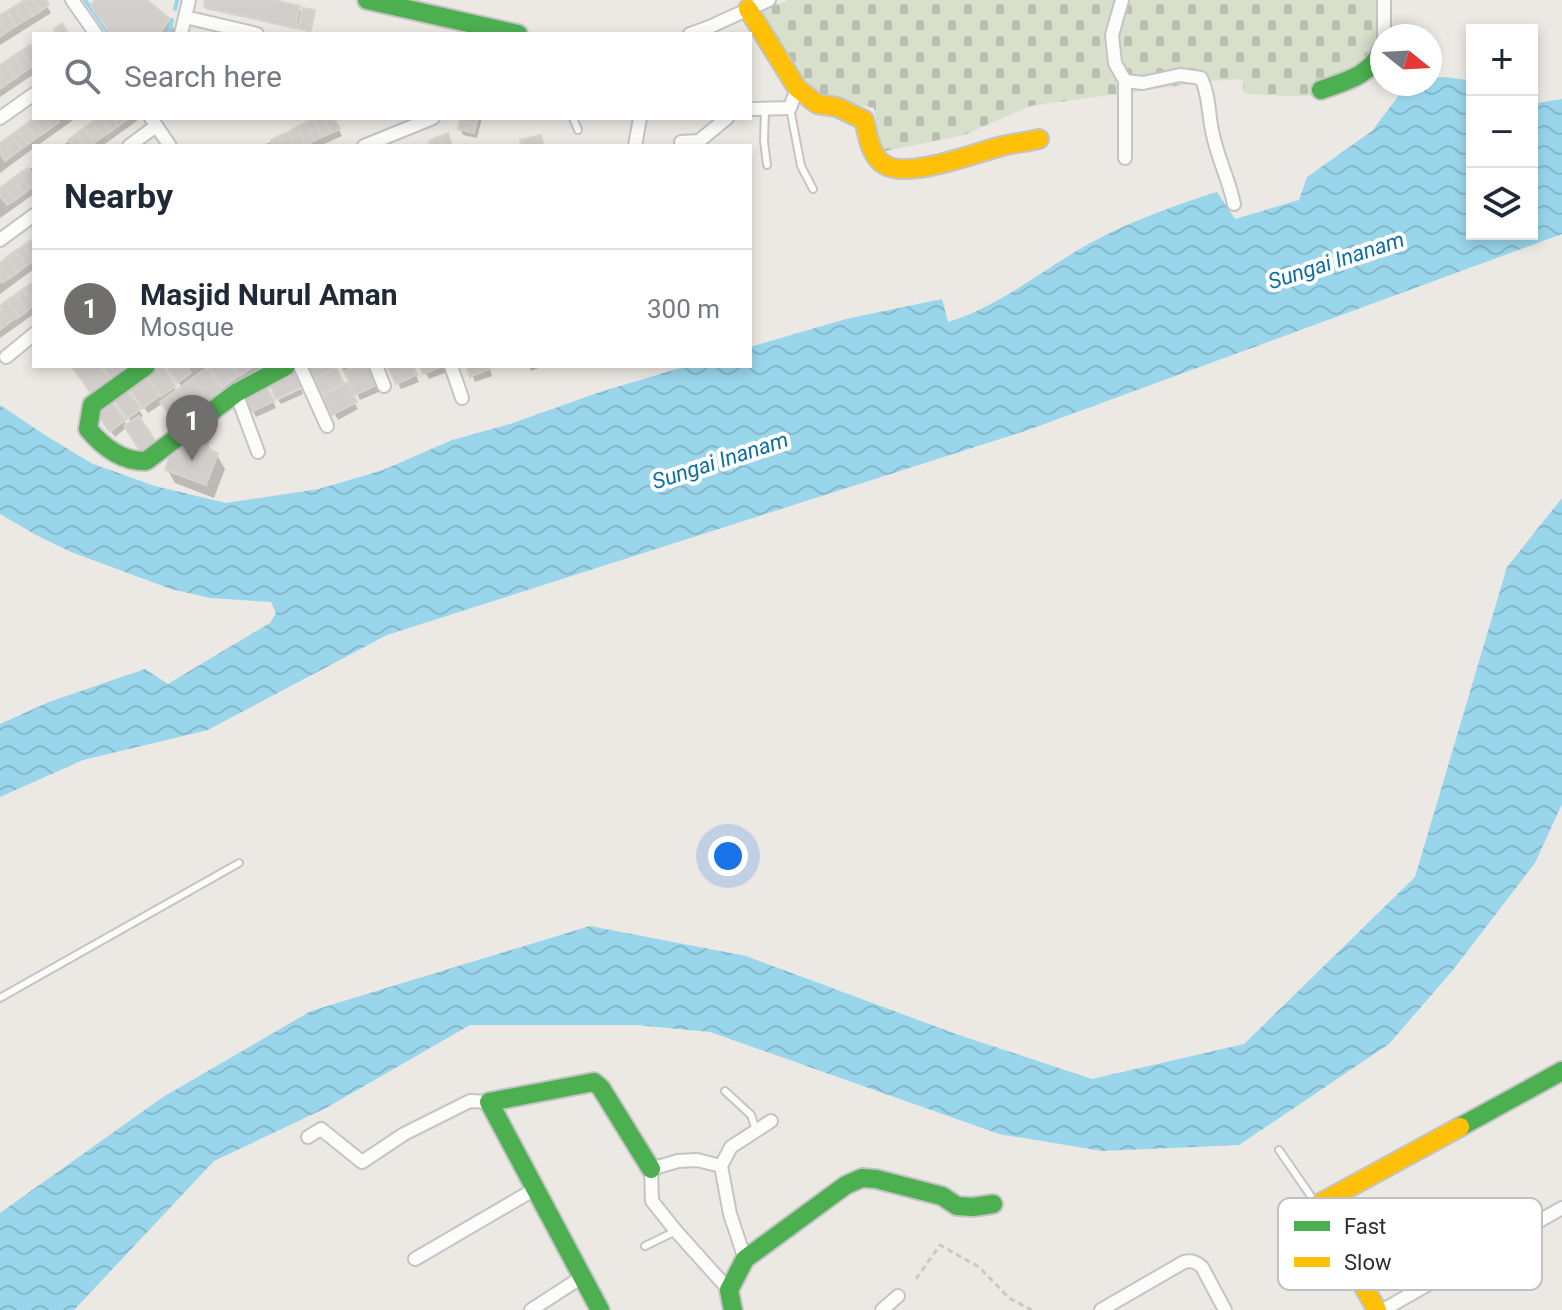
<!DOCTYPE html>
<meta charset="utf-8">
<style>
body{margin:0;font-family:Roboto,sans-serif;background:#f6f6f7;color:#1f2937}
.controls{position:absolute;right:24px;top:24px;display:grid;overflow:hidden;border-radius:0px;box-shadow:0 4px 12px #0003}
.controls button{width:72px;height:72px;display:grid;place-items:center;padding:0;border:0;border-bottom:2px solid #e0e1e3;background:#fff;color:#1f2937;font:40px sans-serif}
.compass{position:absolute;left:1370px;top:24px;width:72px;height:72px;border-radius:50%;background:#fff;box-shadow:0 4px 12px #0003;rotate:108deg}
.you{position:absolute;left:728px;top:856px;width:28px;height:28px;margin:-20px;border:6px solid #fff;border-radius:50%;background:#1a73e8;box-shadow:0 0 0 12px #1a73e833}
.badge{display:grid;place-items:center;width:52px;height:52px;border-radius:50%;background:#706f6e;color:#fff;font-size:26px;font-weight:700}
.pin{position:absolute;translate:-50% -66px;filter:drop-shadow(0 2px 4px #0008)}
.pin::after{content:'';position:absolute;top:42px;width:28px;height:24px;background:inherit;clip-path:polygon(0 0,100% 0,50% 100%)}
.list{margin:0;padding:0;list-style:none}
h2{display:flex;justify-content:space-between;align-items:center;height:104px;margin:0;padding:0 32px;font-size:34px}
h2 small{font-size:26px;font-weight:400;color:#747a83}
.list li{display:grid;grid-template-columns:52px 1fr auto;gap:24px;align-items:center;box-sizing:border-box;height:120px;padding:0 32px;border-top:2px solid #e0e1e3}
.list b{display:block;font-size:30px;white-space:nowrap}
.list p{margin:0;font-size:26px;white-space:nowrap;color:#747a83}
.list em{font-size:26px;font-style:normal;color:#747a83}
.icon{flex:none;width:44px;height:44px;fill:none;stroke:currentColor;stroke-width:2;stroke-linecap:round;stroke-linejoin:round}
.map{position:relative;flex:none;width:1562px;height:1310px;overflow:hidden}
.search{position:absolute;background:#fff;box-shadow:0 4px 12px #0003;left:32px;top:32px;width:720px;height:88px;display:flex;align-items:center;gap:20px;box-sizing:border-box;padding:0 28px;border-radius:0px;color:#747a83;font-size:30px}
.panel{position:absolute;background:#fff;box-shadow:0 4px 12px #0003;left:32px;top:144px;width:720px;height:224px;border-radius:0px}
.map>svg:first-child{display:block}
.cemetery{fill:url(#cemetery-stones)}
.water{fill:url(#water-waves)}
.shadow{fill:#0003;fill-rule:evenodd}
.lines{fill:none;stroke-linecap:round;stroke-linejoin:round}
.stream{stroke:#99d6ec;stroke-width:4}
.building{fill:#d1cecb;stroke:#d7d4d0;stroke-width:2}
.lane-casing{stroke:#c5c4c5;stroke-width:10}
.street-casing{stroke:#c5c4c5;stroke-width:16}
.fast-casing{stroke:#c5c4c5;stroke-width:22}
.slow-casing{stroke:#c5c4c5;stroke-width:22}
.path{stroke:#c9c9c8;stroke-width:3;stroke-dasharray:6 4;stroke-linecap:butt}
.lane{stroke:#fcfcfb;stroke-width:6}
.street{stroke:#fcfcfb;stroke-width:12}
.fast{stroke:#4caf50;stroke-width:18}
.slow{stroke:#ffc107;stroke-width:18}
.labels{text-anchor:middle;stroke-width:8;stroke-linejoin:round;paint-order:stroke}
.water-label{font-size:22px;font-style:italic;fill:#0d6fa3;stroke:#fff}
.key{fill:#fff;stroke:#c0c0c0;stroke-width:2}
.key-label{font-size:22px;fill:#2e2e2e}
</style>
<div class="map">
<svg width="1562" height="1310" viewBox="0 0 1562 1310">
<defs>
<pattern id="cemetery-stones" width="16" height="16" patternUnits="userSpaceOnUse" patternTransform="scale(2)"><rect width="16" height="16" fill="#d8e0cc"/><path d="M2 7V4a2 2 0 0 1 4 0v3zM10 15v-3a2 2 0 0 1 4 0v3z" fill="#bac0b0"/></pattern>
<pattern id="water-waves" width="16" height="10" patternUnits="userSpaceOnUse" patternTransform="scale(2)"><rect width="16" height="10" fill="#99d6ec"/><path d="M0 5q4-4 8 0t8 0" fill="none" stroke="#84b8cb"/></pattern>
</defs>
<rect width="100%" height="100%" fill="#ece8e4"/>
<path class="cemetery" d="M788 0H1381C1381 18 1384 39 1382 56 1375 105 1280 97 1244 93L1242 79 1212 81 1030 106 964 135 881 152 874 108 821 97 801 76 767 24 751 9 779 4Z"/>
<path class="water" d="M1446 77 1472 81V234H1532V104L1562 99V234L1028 430 387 635 208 730 83 760 0 797V724L49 702 145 669 168 684 270 623 276 613 271 602 210 598 171 589 71 552 36 535 0 514V405L48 437 93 464 155 486 226 503 319 489 383 470 452 440 510 424 600 392 687 366H750V347L846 319 942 299 948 322C1003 306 1047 265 1098 239 1134 220 1178 204 1217 192L1235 219 1299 200 1307 177 1372 131 1402 91 1415 84H1430V78Z
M1562 498V804L1535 863 1453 970 1389 1044 1239 1145 1102 1151 999 1134 710 1032 636 1025H470L326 1108 214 1161 74 1310H0V1213L163 1097 311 1011 590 926 746 956 956 1034 1092 1079 1244 1044 1415 877 1507 567Z"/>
<path class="shadow" d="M28 0H43L51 13 0 45V18Z
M97 0H144L169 21 177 34H112Z
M207 0H266L299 8 303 15 313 12 315 15 311 32 302 30 298 23 296 29 207 9 206 6Z
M34 45V74L0 97V68Z
M37 118H76L37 146H34V148L0 173V145Z
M101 118H136L137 121 102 146H62Z
M321 118H333L342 136 320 146H262Z
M462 118H482L477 138 463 135 460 129Z
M34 166V194L0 218V190Z
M34 241V269L0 294V265Z
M34 284V314L0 338V308Z
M80 366H97L111 386 95 397 80 375Z
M105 366H126L129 372 115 382Z
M168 366H209L210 368 213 366H255L257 368 258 366H276L181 429 163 403 148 413 135 395 154 392 158 389 162 367 177 392 182 388ZM212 368 219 380 215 383 207 371Z
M309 366H330L333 372 336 370 358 409 338 420Z
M341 366H370L381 391 360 400 348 375H346Z
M389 366H412L419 382 401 389Z
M422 366H444L447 372 429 379Z
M468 366H489L492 376 475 382Z
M529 366H544L531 371Z
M301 389 303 394 281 404 278 400Z
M269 393 276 408 256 417 253 411Z
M120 406 139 410 143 416 139 419 158 449 146 457 127 427 115 437 102 420 124 421 127 426 132 423Z
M207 444 212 453 217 455 225 469 214 498 175 483 167 469 179 455 196 446Z"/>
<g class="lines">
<path class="stream" d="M85 0 109 34
M175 9 177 0
M169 34 172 20"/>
</g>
<path class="building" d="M34 0 41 11 33 16 23 1Z
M34 0H46L49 5 41 11Z
M95 0H147L170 19 159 34H111L91 6Z
M205 0H275L300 6 295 28 204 7Z
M23 1 33 16 24 21 15 6Z
M15 6 24 21 16 26 7 11Z
M303 8 315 10 310 31 298 28Z
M7 11 16 26 8 31 0 19V15Z
M0 19 8 31 0 37Z
M62 23 69 34H57L54 29Z
M30 45 34 52V65L32 67 21 51Z
M21 51 32 67 24 72 13 56Z
M13 56 24 72 16 78 5 62Z
M5 62 16 78 8 83 0 71V65Z
M0 71 8 83 0 89Z
M34 118H45L52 127 44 133Z
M34 118 44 133 36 138 26 124Z
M45 118H57L59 122 52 127Z
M98 118H101L110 132 102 137 92 122Z
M101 118H113L118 126 110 132Z
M113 118H129L118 126Z
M316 118H324L331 133 322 137 314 119Z
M324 118H334L340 129 331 133Z
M460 118H478L476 125 460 121Z
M314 119 322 137 314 141 305 123Z
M460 121 476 125 474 133 458 129Z
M92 122 102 137 94 143 84 128Z
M305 123 314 141 305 145 297 127Z
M26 124 36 138 28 144 18 130Z
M297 127 305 145 303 146H295L288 132Z
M84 128 94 143 90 146H84L76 134Z
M18 130 28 144 21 149 11 135Z
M288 132 295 146H284L279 136Z
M448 133 452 146H442L438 137Z
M76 134 84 146H72L68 140Z
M11 135 21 149 13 155 3 141Z
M541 135 544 146H521L520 140Z
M279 136 284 146H273L271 140Z
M438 137 442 146H431L429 141Z
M3 141 13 155 5 161 0 153V143Z
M28 168 34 176V186L31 188 20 173Z
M20 173 31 188 23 194 12 179Z
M12 179 23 194 15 200 4 185Z
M4 185 15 200 7 205 0 196V188Z
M31 240 34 244V261L23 246Z
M23 246 34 261 26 266 15 251Z
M15 251 26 266 18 272 7 257Z
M7 257 18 272 10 278 0 263Z
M0 263 10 278 2 283 0 280Z
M32 283 34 287V304L23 289Z
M23 289 34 304 27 311 15 295Z
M15 295 27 311 19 317 7 300Z
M7 300 19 317 10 322 0 307Z
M0 307 10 322 0 330Z
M76 366H100L109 379 90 392 73 368Z
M103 366H126L110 377Z
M159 366H163L176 386 161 396 147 375Z
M166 366H186L191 373 177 383Z
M231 366 238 376 223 387 209 367Z
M233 366H254L240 376Z
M306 366H332L333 369 313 379Z
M357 366H371L379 384 355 395 344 371Z
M391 366H413L417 375 396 384 388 367Z
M420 366H443L423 374Z
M466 366H489L490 369 470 377Z
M207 368 223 390 208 401 192 378Z
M336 368 344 383 321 394 314 379Z
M294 372 301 387 276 399 269 383Z
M146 377 159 396 143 408 129 388Z
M192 378 208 401 194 411 178 389Z
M347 383 357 402 332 415 322 396Z
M266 385 274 401 251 412 243 395Z
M178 389 194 411 176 424 160 402Z
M127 390 141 409 127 419 114 400Z
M112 402 125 420 110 432 96 413Z
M139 416 156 442 141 452 124 426Z
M182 438 195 443 197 438 209 442 206 448 218 453 206 485 165 470 172 450 177 452Z"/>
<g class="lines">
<defs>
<path id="lane" d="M790 108 801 166 813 189
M765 109 764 141 767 165
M573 118 578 130
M0 998 239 863
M725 1091 751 1115 756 1130
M1279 1150 1315 1202
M645 1246 676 1231"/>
<path id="street" d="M72 0 96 34
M1122 0 1112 35 1115 63 1125 81 1143 83 1180 75 1201 78C1210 96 1208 116 1213 135 1218 159 1229 180 1234 204
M185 17 257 34
M181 34 189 0
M690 34 707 28 769 0
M1384 36V0
M750 109 790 108 797 88
M0 118 34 94
M151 118 170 146
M681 142 699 141 727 118
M129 146 156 126
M364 146 433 118
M635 146 640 118
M1125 158V81
M0 240 34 215
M6 357 34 334
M300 366 327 426
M376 366 384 386
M451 366 462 398
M236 393 258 452
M308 1137 321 1129 362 1162 404 1134 470 1101 489 1102
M721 1166 731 1147 771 1121
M415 1259 535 1189
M729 1290 676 1231 652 1201 651 1169 678 1161 697 1160 721 1166 730 1214 745 1259
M531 1310 582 1277
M882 1310 898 1296
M1101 1310 1184 1262C1192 1260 1196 1262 1202 1267L1225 1310
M1383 1310 1562 1208"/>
<path id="fast" d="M367 0 518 34
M1321 90C1346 81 1370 76 1382 50
M146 366 92 405 88 429C103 447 122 462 146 461L236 393 286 366
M1460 1127 1562 1071
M600 1310 489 1102 594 1082 601 1088 651 1169
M733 1310 729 1290 745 1259 846 1185 862 1178 876 1179 942 1196 957 1206 973 1207 993 1204"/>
<path id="slow" d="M748 9 797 88 817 104 837 107 864 120C868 134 870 157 885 165 909 179 975 153 1002 146 1014 143 1027 142 1039 139
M1377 1310 1317 1205 1460 1127"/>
</defs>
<use href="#lane" class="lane-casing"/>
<use href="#street" class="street-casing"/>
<use href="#fast" class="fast-casing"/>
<use href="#slow" class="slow-casing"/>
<path class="path" d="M916 1279 940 1245 979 1267 1009 1298 1032 1310"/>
<use href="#lane" class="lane"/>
<use href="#street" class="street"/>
<use href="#fast" class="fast"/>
<use href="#slow" class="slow"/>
</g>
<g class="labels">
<g class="water-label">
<text transform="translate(1336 260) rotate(-18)" y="8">Sungai Inanam</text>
<text transform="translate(720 460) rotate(-18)" y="8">Sungai Inanam</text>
</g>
</g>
<rect x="1278" y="1198" width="264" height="92" rx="12" class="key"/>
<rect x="1294" y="1221" width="36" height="10" fill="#4caf50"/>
<rect x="1294" y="1257" width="36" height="10" fill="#ffc107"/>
<g class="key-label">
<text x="1344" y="1234">Fast</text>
<text x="1344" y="1270">Slow</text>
</g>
</svg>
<div class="controls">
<button>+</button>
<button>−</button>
<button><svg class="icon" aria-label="layers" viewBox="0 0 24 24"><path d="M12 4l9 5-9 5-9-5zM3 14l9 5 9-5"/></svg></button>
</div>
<svg class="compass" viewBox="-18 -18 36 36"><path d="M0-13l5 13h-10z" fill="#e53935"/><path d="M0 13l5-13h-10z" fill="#747a83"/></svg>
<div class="you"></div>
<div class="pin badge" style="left:192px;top:461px">1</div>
<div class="search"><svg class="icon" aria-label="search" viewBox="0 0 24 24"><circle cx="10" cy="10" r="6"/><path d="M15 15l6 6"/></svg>Search here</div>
<section class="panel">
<h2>Nearby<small></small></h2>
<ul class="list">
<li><span class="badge">1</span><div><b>Masjid Nurul Aman</b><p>Mosque</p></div><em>300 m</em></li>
</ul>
</section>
</div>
